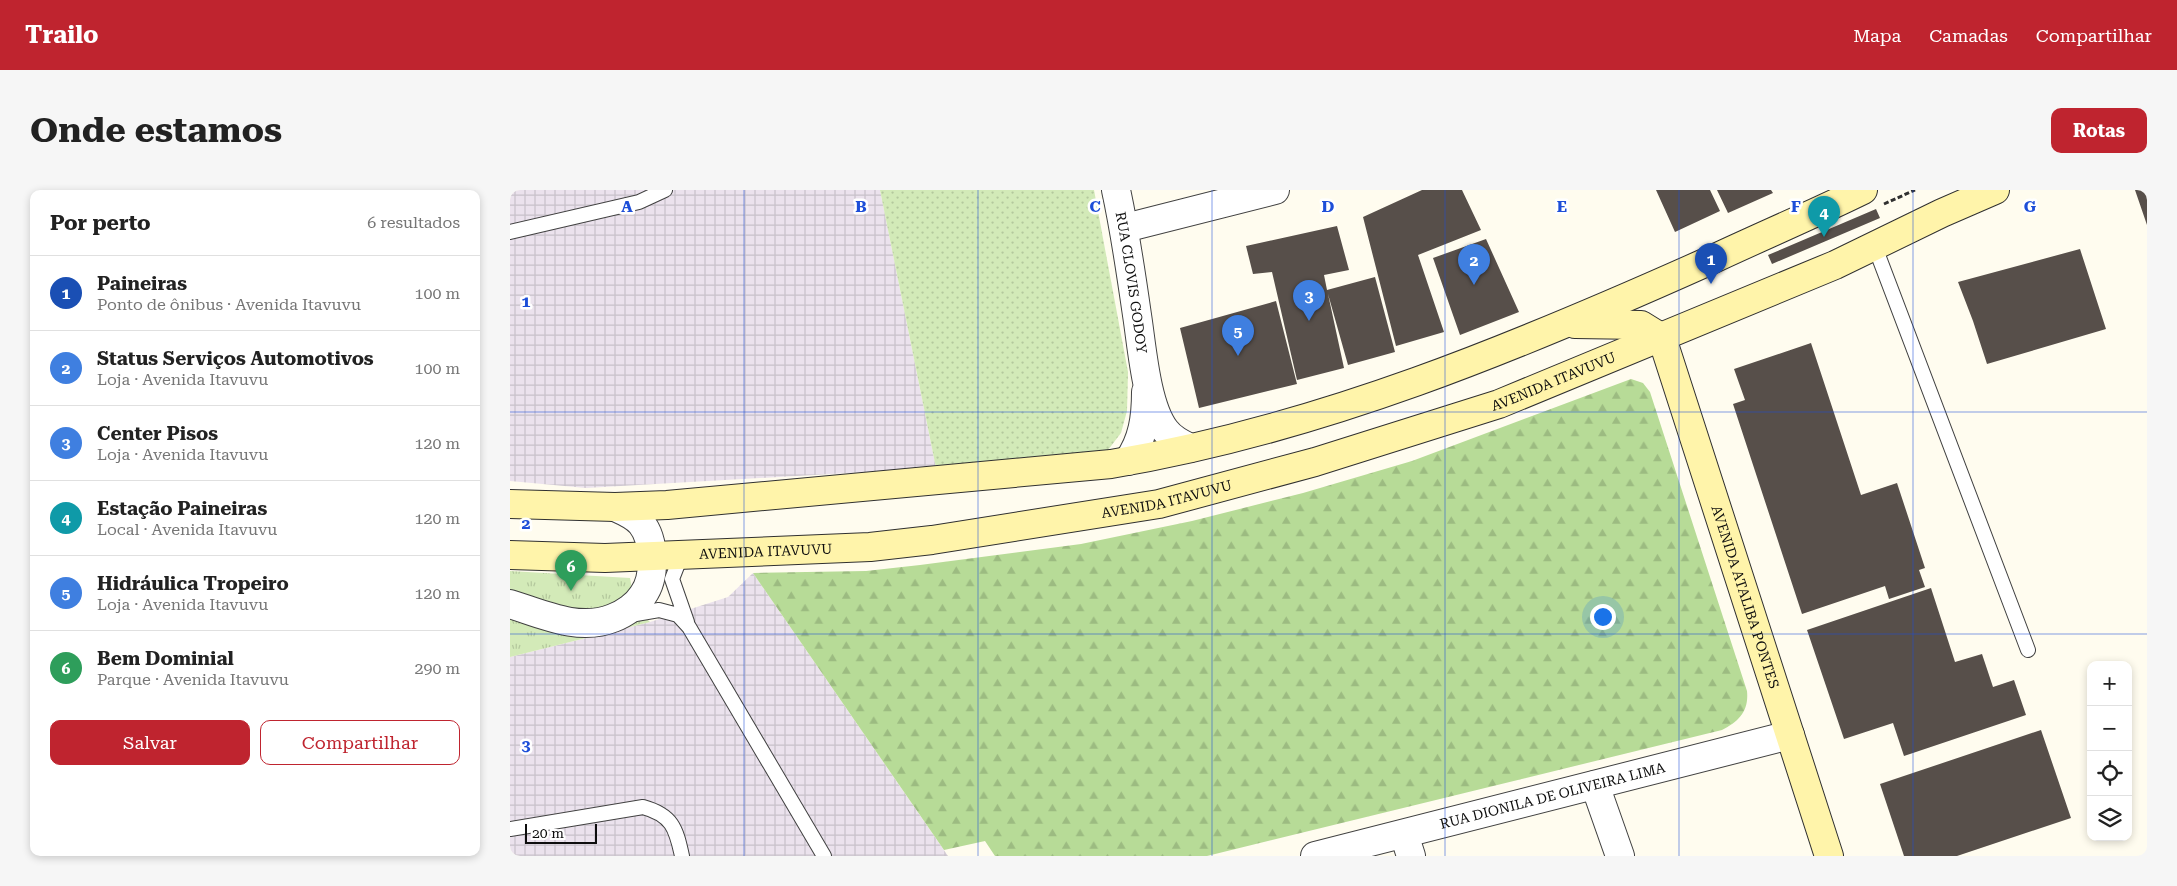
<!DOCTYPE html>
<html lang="pt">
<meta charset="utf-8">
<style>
body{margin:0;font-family:"Roboto Serif",serif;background:#f6f6f6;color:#222}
.controls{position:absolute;right:15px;bottom:15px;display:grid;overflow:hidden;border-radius:10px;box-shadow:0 2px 8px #0003}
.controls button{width:45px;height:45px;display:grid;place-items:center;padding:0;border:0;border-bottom:1px solid #e0e0e0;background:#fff;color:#222;font:25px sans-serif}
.scale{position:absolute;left:15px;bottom:12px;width:72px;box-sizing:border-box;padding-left:5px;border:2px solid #0e0e0e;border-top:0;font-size:14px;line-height:18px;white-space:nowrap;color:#0e0e0e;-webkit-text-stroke:4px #fff;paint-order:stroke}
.you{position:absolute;left:1092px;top:426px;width:18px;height:18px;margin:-12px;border:4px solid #fff;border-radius:50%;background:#1a73e8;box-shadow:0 0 0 8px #1a73e833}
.badge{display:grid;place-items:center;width:32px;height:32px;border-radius:50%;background:#bf242f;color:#fff;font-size:16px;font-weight:700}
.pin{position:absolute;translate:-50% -41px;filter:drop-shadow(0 1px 2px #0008)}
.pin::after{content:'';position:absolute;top:26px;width:18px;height:15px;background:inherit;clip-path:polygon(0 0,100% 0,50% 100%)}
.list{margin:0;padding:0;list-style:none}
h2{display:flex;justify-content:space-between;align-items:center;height:65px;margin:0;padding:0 20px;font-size:21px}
h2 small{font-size:16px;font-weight:400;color:#767676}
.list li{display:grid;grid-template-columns:32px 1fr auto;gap:15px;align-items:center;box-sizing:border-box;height:75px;padding:0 20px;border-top:1px solid #e0e0e0}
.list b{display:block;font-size:19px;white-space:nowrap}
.list p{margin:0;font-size:16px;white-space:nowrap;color:#767676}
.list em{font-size:16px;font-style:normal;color:#767676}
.actions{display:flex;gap:10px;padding:15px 20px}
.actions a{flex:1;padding:11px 0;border:1px solid #bf242f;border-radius:10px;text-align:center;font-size:18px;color:#bf242f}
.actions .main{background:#bf242f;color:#fff}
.icon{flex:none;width:28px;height:28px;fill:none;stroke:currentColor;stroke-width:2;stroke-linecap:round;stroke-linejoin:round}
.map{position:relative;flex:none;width:1637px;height:666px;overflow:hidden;border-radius:10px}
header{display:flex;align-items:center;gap:30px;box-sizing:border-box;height:70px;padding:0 25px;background:#bf242f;color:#fff}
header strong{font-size:24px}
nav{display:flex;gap:28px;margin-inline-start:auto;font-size:18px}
.intro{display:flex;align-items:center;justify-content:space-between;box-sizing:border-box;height:120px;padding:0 30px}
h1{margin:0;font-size:35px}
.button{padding:12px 22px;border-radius:10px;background:#bf242f;color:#fff;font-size:18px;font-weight:700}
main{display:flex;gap:30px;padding:0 30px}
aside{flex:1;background:#fff;border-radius:10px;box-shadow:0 2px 8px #0003}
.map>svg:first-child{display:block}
.industrial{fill:url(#industrial-grid)}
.grass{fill:url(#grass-dots)}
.forest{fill:url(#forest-firs)}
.park{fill:url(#park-tufts)}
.building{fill:#574f4a}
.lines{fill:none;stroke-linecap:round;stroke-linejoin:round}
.lane-casing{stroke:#414141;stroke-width:16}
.street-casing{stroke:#414141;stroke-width:30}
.secondary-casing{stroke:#303030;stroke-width:30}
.path{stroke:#303030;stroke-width:3;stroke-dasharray:5 2.5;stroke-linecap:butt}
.lane{stroke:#fff;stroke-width:14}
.street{stroke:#fff;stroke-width:28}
.secondary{stroke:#fff4aa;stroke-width:28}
.grid{fill:none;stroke:#1d4ed8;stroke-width:1;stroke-opacity:0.55}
.labels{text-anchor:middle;stroke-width:5;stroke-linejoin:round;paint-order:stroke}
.street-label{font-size:14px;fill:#0e0e0e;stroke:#fff}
.grid-label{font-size:16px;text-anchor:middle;font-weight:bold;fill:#1d4ed8;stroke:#fff;stroke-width:5;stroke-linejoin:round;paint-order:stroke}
</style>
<header>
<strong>Trailo</strong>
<nav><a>Mapa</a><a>Camadas</a><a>Compartilhar</a></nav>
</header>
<div class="intro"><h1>Onde estamos</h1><a class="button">Rotas</a></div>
<main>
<aside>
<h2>Por perto<small>6 resultados</small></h2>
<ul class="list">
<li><span class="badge" style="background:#1a4fb4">1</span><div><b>Paineiras</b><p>Ponto de ônibus · Avenida Itavuvu</p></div><em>100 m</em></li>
<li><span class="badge" style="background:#3f7fe0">2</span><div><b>Status Serviços Automotivos</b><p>Loja · Avenida Itavuvu</p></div><em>100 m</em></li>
<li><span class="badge" style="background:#3f7fe0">3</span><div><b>Center Pisos</b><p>Loja · Avenida Itavuvu</p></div><em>120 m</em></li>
<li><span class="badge" style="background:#0f9aa8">4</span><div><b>Estação Paineiras</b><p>Local · Avenida Itavuvu</p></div><em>120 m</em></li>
<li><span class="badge" style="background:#3f7fe0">5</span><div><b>Hidráulica Tropeiro</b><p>Loja · Avenida Itavuvu</p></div><em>120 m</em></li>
<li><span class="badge" style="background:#2e9e5b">6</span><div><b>Bem Dominial</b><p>Parque · Avenida Itavuvu</p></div><em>290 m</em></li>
</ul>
<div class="actions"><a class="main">Salvar</a><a>Compartilhar</a></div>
</aside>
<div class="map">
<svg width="1637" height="666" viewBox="0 0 1637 666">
<defs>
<pattern id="industrial-grid" width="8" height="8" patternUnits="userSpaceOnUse" patternTransform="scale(1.25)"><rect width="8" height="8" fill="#ebe2ed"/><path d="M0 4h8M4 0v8" fill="none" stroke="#c8c1ca"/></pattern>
<pattern id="grass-dots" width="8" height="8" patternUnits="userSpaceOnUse" patternTransform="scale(1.25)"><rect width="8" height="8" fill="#d3eab8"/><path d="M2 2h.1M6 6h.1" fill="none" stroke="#b4c89d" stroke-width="1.8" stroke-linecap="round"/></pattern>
<pattern id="forest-firs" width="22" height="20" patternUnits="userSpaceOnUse" patternTransform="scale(1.25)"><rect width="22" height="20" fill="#b7db97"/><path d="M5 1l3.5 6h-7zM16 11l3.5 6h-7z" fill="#9cbb81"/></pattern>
<pattern id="park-tufts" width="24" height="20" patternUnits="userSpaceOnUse" patternTransform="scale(1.25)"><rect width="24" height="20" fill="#d3eab8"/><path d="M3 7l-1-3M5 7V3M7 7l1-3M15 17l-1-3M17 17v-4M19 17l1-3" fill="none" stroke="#b4c89d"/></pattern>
</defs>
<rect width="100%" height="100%" fill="#fffcef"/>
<path class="industrial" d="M0 0H370L426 278 76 298 0 291Z
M243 383 438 666H0V467L140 432 218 407Z"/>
<path class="grass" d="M370 0H584L618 182 617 221 611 243 598 260 426 278Z"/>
<path class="forest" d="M1121 189 1133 193 1140 202 1237 501C1239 521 1229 531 1212 540L697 666H485L475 651 434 660 243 383 356 381 410 375 571 354 682 331 793 303 902 271Z"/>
<path class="park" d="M0 381 120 388 122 399 115 410 77 422 0 405Z
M0 426 135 427 140 432 0 467Z"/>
<path class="building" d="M912 0H952L971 40 908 65 934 142 886 156 853 27Z
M1146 0H1200L1210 21 1165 42Z
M1207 0H1261L1263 3 1218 23Z
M1625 0H1637V35Z
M1366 19 1370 28 1262 74 1258 65Z
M827 36 839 80 814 85 817 100 865 87 885 162 838 175 818 104 834 178 787 190 762 82 743 84 736 56Z
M976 49 1009 122 950 145 923 68Z
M1570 59 1596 139 1477 174 1463 131 1448 92Z
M766 111 787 194 689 218 670 138Z
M1301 153 1351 305 1387 293 1415 378 1409 380 1415 397 1379 409 1375 396 1292 424 1223 214 1235 210 1224 179Z
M1421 398 1445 472 1472 464 1483 497 1504 490 1516 525 1394 566 1383 533 1334 549 1297 440Z
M1531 540 1561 628 1447 666H1394L1370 594Z"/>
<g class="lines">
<defs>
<path id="lane" d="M0 42 129 12 155 0
M1365 57 1518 460
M171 366 162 389 177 432
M120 425 149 420 168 425 179 437 314 666
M0 639 133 617C162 625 166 638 172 666"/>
<g id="street">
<path id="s1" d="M606 0C615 41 621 83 627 125 632 157 636 215 655 240 662 249 670 253 680 258"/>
<path d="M615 38 765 0"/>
<path d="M618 271C633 250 636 227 636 202"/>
<path d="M0 414C32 424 69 442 103 428 114 424 127 415 133 405 146 387 145 350 131 333 124 325 114 321 105 317"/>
<path d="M1085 595 1110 666"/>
<path d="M894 644 901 666"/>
<path id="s2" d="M805 666 1280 545"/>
</g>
<g id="secondary">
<path d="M1065 134 1131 135 1152 148"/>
<path id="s3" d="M1152 148 1319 666"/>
<path d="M0 314 105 317 157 315 601 274C810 239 1007 157 1199 71 1250 47 1302 25 1353 0"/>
<path id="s4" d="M0 365 95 368 360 357 422 350 649 314 805 272 989 214 1325 75 1432 23 1485 0"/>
</g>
</defs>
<use href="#lane" class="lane-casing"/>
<use href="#street" class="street-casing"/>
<use href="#secondary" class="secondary-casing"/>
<path class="path" d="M1374 14 1405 0"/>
<use href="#lane" class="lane"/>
<use href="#street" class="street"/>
<use href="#secondary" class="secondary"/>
</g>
<path class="grid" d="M234 0V666M468 0V666M702 0V666M935 0V666M1169 0V666M1403 0V666M0 222H1637M0 444H1637"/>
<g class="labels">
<g class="street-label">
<text dy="5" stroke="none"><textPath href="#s1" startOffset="94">RUA CLOVIS GODOY</textPath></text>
<text dy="5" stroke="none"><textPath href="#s4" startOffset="1066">AVENIDA ITAVUVU</textPath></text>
<text dy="5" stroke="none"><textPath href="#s4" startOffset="661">AVENIDA ITAVUVU</textPath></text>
<text dy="5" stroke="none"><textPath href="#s4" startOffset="256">AVENIDA ITAVUVU</textPath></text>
<text dy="5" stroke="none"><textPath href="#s3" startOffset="272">AVENIDA ATALIBA PONTES</textPath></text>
<text dy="5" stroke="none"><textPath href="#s2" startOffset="245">RUA DIONILA DE OLIVEIRA LIMA</textPath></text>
</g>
</g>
<g class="grid-label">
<text x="117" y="22">A</text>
<text x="351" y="22">B</text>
<text x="585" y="22">C</text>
<text x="818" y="22">D</text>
<text x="1052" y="22">E</text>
<text x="1286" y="22">F</text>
<text x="1520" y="22">G</text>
<text x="16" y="117">1</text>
<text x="16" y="339">2</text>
<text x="16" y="561">3</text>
</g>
</svg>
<div class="controls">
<button>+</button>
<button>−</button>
<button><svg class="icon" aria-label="locate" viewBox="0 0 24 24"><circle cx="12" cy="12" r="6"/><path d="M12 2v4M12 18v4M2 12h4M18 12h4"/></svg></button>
<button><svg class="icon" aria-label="layers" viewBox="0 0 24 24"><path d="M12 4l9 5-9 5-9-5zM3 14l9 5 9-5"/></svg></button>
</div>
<div class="scale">20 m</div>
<div class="you"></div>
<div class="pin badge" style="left:1201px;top:94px;background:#1a4fb4">1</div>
<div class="pin badge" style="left:964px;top:95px;background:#3f7fe0">2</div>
<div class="pin badge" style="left:799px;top:131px;background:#3f7fe0">3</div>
<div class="pin badge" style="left:1314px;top:47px;background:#0f9aa8">4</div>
<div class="pin badge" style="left:728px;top:166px;background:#3f7fe0">5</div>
<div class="pin badge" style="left:61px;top:401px;background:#2e9e5b">6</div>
</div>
</main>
